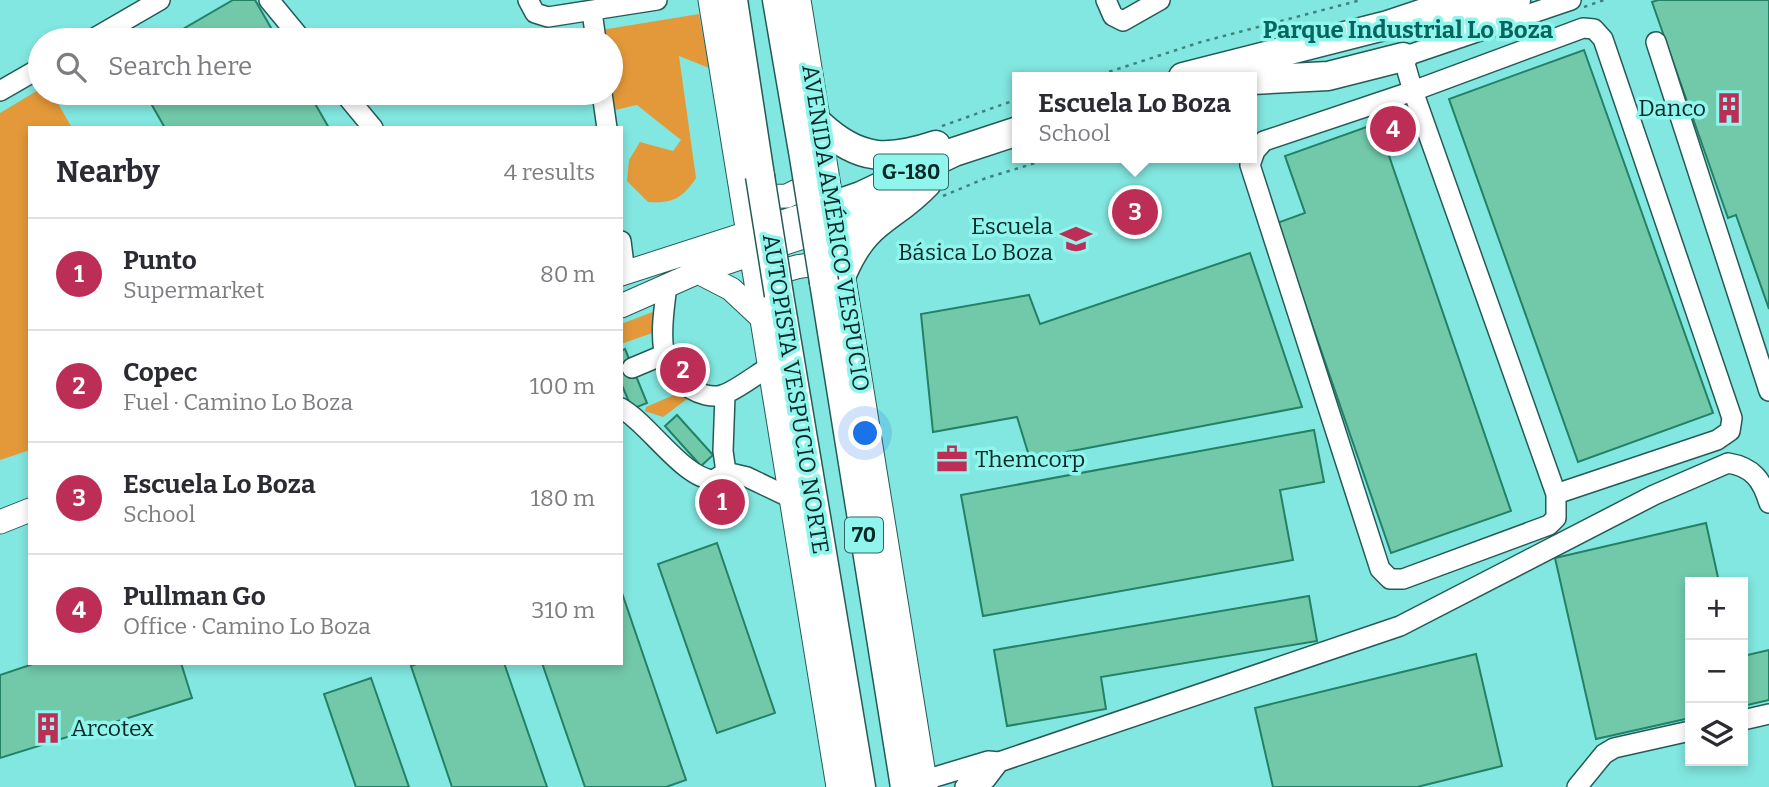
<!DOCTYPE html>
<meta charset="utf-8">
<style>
body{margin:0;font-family:Bitter,serif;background:#f7f7f7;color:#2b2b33}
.controls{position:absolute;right:21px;bottom:21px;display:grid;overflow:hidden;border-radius:0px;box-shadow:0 4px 10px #0003}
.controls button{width:63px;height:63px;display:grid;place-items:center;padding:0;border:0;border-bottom:2px solid #e1e1e2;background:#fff;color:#2b2b33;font:35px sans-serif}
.you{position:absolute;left:866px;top:434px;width:24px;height:24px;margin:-18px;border:5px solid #fff;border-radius:50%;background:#1a73e8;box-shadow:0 0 0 10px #1a73e833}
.badge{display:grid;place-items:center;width:46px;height:46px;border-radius:50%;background:#bd2e57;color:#fff;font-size:23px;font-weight:700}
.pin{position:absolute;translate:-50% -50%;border:4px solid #fff;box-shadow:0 2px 7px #0006}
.popup{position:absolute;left:1012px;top:72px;width:245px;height:91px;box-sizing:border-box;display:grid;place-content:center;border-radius:0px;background:#fff;filter:drop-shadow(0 2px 5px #0005);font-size:23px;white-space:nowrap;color:#7c7c81}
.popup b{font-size:26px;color:#2b2b33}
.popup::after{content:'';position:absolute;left:50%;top:100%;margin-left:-14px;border:14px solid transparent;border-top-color:#fff}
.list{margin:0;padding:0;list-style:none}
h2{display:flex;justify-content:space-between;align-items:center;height:91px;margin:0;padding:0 28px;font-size:30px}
h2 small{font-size:23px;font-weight:400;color:#7c7c81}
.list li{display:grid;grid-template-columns:46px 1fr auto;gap:21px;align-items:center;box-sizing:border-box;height:112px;padding:0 28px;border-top:2px solid #e1e1e2}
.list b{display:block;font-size:26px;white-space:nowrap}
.list p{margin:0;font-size:23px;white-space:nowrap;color:#7c7c81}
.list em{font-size:23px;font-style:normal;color:#7c7c81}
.icon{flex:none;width:38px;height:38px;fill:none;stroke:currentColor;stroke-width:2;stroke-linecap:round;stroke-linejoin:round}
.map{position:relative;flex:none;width:1769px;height:787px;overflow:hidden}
.search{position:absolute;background:#fff;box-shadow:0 4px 10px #0003;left:28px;top:28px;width:595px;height:77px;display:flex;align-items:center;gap:18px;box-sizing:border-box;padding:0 24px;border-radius:38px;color:#7c7c81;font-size:26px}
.panel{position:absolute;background:#fff;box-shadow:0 4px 10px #0003;left:28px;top:126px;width:595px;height:539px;border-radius:0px}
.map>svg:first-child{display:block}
.green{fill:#e39939}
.building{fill:#72c9aa;stroke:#238166;stroke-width:2}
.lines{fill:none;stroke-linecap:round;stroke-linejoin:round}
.minor-casing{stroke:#245b57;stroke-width:22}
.major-casing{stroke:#245b57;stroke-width:25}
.highway-casing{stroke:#245b57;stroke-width:31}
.path{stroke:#40827d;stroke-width:2.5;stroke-dasharray:3.5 5;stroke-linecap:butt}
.minor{stroke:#fff;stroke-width:19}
.major{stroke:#fff;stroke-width:23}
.highway{stroke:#fff;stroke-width:28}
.highway-bridge-casing{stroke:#245b57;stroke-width:31;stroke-linecap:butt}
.highway-bridge{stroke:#fff;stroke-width:28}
.labels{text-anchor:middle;stroke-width:7;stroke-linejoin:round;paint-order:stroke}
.shield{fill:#8ff5ed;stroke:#2f6662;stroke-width:2}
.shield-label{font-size:21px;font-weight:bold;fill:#062826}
.poi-label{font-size:23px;fill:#062826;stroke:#8ff5ed;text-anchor:end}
.street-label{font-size:23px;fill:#062826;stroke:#8ff5ed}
.neighbourhood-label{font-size:24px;font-weight:bold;fill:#07645f;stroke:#8ff5ed}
</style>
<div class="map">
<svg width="1769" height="787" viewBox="0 0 1769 787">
<rect width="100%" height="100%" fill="#82e7e0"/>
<path class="green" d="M699 14 709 68 679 56 696 178C683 198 672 204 648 202L627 181 629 160 640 142 673 151 681 140 637 105 615 110 611 87V40H603L601 30Z
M40 89V93H52L72 128H30V450L0 460V113Z
M658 310 655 332 621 344V324Z
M687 393 691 396 663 417 645 411 646 407 676 394Z"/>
<path class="building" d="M233 0H255L278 40H164Z
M1658 0H1769V309L1736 215 1728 218 1652 2Z
M1584 50 1713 413 1578 462 1449 99Z
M145 93H309L329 128H165Z
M1403 114 1411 138 1386 147 1511 511 1391 553 1277 223 1305 213 1285 156Z
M1250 253 1302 407 1030 459 1017 417 933 432 921 314 1029 295 1040 324Z
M625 349 647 403 632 409 621 383V351Z
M677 415 713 455 701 466 665 426Z
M1314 430 1324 482 1280 490 1293 560 983 616 961 495Z
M1706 523 1719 582H1690V718L1596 739 1555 558Z
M717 543 775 713 717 733 658 564Z
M622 593 686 780 666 787H585L542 663H621Z
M1309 596 1317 641 1101 677 1106 709 1007 726 994 650Z
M1769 650V700L1743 706V656Z
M1476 654 1502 766 1417 787H1273L1255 708Z
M36 663H181L192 698 0 758V675Z
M419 663H504L547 787H452L411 666Z
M371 678 409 787H356L324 694Z"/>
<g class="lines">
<defs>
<path id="minor" d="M269 0 302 40
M528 0 535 13 548 17 657 0
M1106 0 1113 16 1123 21 1160 0
M592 12 596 40
M91 40 160 0
M1656 42 1769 391
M0 91 40 68
M344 93 373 128
M602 93 607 128
M621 241 625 273
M667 285C663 321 652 368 691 389 699 394 712 398 722 395 734 392 757 374 769 367
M632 368 663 355
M725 395 723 451 726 472
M621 408C649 424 684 479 714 480L726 472
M726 472 747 477 791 498
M1556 494 1717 440 1730 431 1732 418 1603 39 1594 29 1583 28 1413 91 1264 141 1255 151 1250 165 1380 569 1390 579H1403L1549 525 1556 518V494L1413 91 1403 57 1571 0
M1743 720 1769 714
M925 780 988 761 999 762 1400 626 1654 495 1728 463C1753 467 1762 480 1769 503
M965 787 986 779 999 762
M1577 787 1604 754 1614 748 1690 731"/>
<path id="major" d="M710 0 838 787
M799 0 926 787
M748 197 787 196 821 179
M698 272 731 289 761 317
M621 274 829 207
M762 286C782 266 812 260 837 270
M621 306 698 272 830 228
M0 522 30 510"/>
<path id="highway" d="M733 0 760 176
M777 0 805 163
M1443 24 1516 0
M1183 77 1388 25 1463 0
M1252 80 1328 76 1403 57
M820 125C859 161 888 161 936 145
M832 206 861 196 954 152 1018 131
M836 226 878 207
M843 272C867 217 891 221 927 183
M824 282 905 787
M779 295 861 787"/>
</defs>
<use href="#minor" class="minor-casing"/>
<use href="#major" class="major-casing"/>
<use href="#highway" class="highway-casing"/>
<path class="path" d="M1584 7 1604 0
M1093 77 1201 42 1361 0
M942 126 1018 99
M943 196 986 178 1052 158"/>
<use href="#minor" class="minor"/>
<use href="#major" class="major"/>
<use href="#highway" class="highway"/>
<defs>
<path id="highway-bridge" d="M805 163 824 282
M760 176 779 295"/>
</defs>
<use href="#highway-bridge" class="highway-bridge-casing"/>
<use href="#highway-bridge" class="highway-bridge"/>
</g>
<defs>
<symbol id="building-bare" viewBox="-9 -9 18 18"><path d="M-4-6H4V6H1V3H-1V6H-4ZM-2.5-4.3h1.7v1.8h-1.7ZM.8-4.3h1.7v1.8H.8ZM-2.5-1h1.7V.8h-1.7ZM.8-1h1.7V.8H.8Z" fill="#bd2e57" stroke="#8ff5ed" stroke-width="2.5" paint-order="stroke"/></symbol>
<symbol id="school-bare" viewBox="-9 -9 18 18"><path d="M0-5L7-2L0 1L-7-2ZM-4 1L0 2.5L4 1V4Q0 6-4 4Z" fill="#bd2e57" stroke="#8ff5ed" stroke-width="2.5" paint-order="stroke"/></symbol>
<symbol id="office-bare" viewBox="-9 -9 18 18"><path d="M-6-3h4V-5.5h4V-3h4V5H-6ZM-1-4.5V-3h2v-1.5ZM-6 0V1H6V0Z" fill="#bd2e57" stroke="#8ff5ed" stroke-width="2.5" paint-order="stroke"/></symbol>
</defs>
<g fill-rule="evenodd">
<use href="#building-bare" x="1707" y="86" width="44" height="44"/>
<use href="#school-bare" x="1054" y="217" width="44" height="44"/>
<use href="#office-bare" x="930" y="437" width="44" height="44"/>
<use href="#building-bare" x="26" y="706" width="44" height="44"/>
</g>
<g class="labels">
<g class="shield">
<rect x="874" y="154.5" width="74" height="35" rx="5"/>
<rect x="845" y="517.5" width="38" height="35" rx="5"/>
</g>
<g class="shield-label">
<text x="911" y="179">G-180</text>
<text x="864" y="542">70</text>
</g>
<g class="poi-label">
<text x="1706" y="116">Danco</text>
<text x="1053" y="234">Escuela<tspan x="1053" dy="26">Básica Lo Boza</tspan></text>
<text x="975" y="467" text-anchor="start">Themcorp</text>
<text x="71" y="736" text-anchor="start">Arcotex</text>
</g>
<g class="street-label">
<text transform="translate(836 228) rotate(81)" y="8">AVENIDA AMÉRICO VESPUCIO</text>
<text transform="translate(796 394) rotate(81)" y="8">AUTOPISTA VESPUCIO NORTE</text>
</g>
<g class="neighbourhood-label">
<text x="1408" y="38">Parque Industrial Lo Boza</text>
</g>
</g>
</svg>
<div class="controls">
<button>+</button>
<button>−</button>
<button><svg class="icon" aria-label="layers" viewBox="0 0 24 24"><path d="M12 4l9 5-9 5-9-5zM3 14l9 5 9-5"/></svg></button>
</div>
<div class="you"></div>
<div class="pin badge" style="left:722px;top:502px">1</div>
<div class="pin badge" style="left:683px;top:370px">2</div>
<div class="pin badge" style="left:1135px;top:212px">3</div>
<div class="popup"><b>Escuela Lo Boza</b>School</div>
<div class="pin badge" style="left:1393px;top:129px">4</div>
<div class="search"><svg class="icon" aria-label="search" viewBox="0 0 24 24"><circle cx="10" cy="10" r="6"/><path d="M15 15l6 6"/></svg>Search here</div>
<section class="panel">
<h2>Nearby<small>4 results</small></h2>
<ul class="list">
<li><span class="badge">1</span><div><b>Punto</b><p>Supermarket</p></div><em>80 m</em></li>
<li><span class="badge">2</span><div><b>Copec</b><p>Fuel · Camino Lo Boza</p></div><em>100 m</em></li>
<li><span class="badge">3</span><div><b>Escuela Lo Boza</b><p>School</p></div><em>180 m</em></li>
<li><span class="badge">4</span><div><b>Pullman Go</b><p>Office · Camino Lo Boza</p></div><em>310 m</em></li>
</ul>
</section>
</div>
